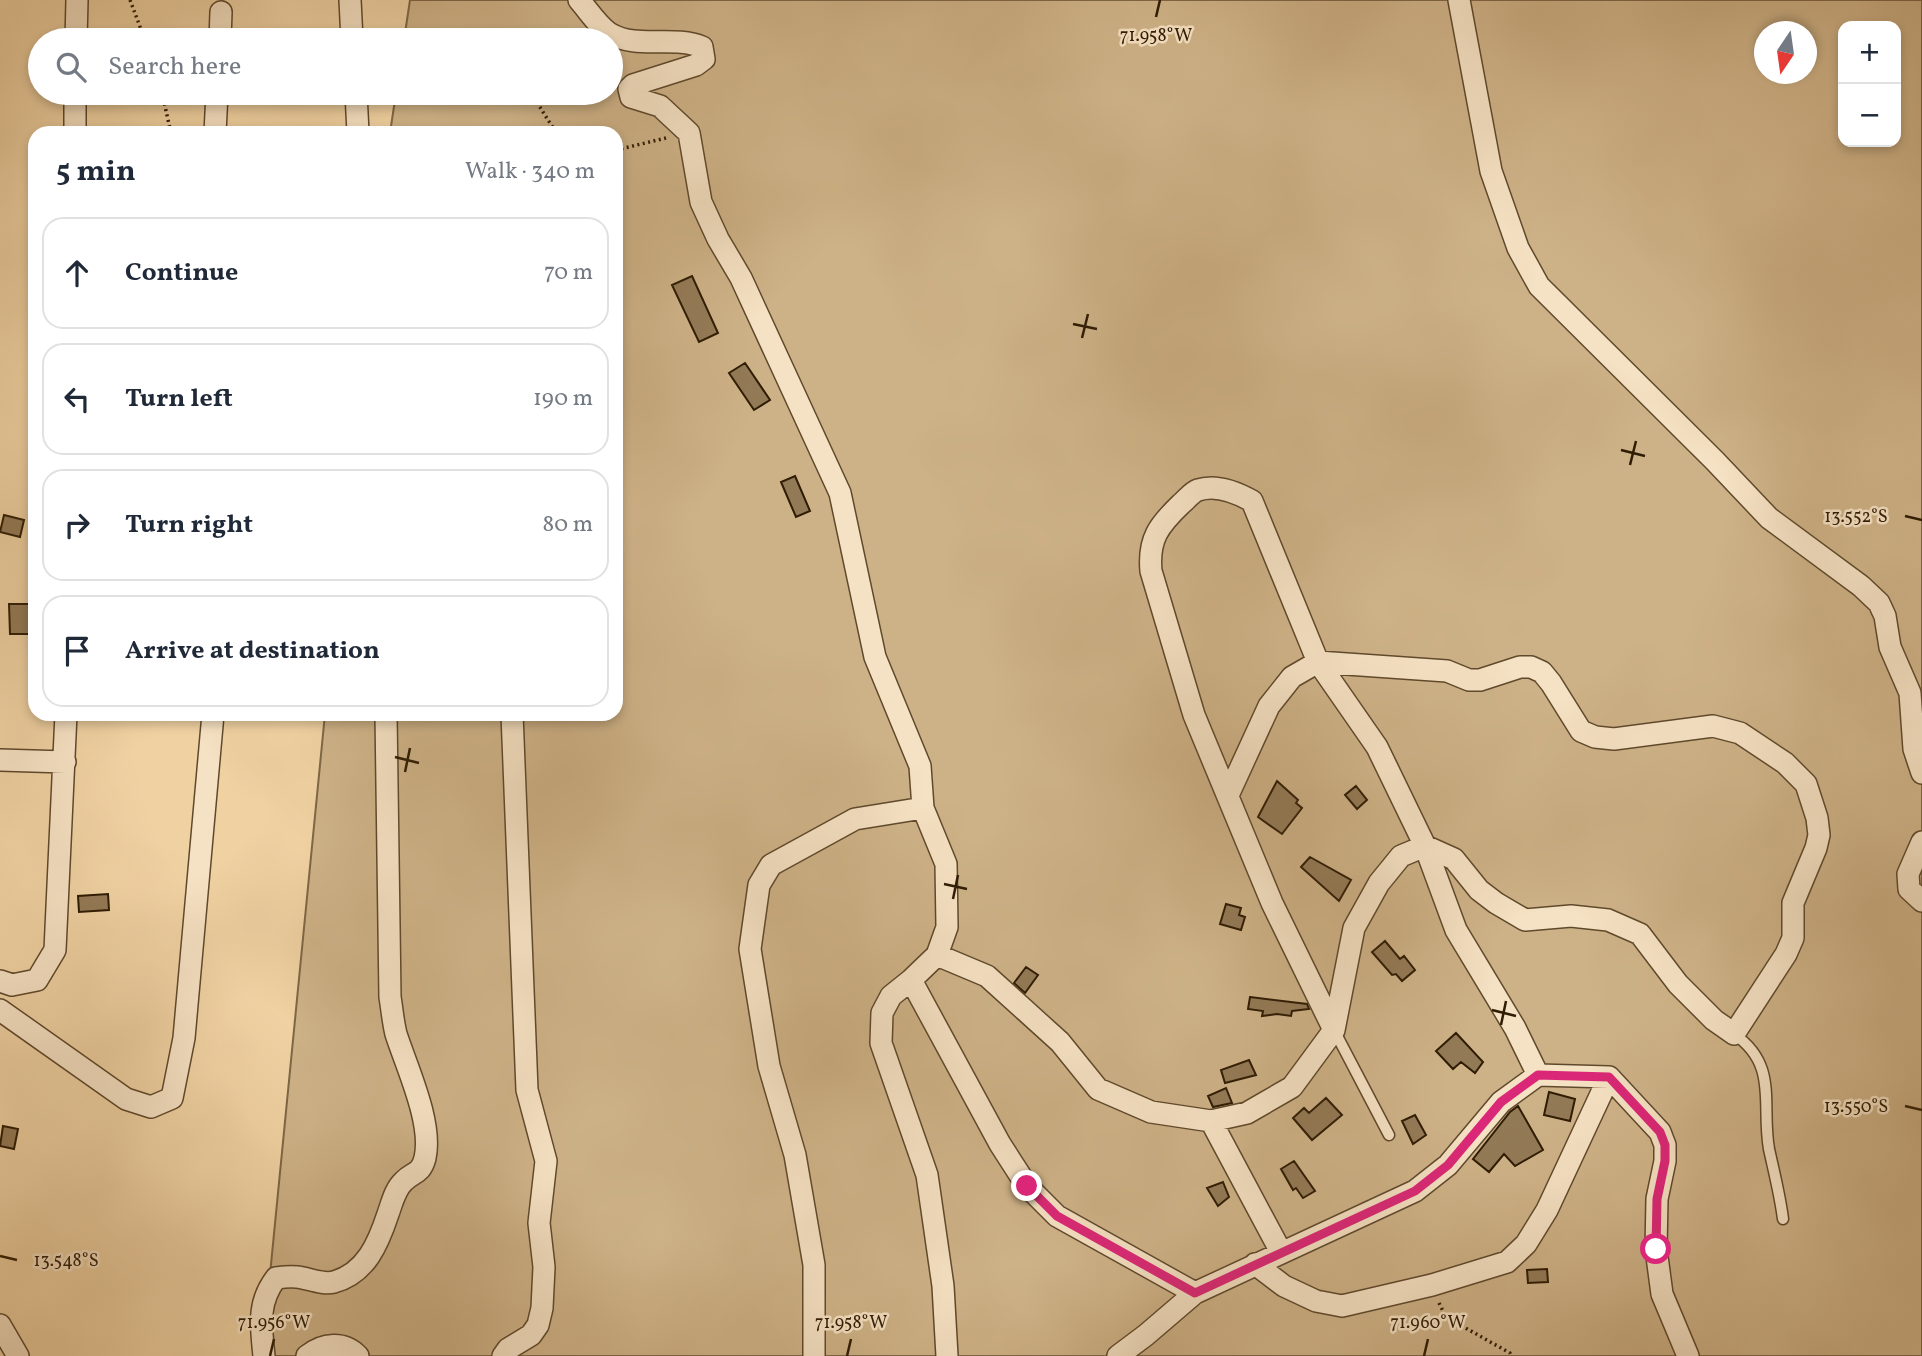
<!DOCTYPE html>
<meta charset="utf-8">
<style>
body{margin:0;font-family:Vollkorn,serif;background:#f6f6f7;color:#1f2937}
.controls{position:absolute;right:21px;top:21px;display:grid;overflow:hidden;border-radius:14px;box-shadow:0 4px 10px #0003}
.controls button{width:63px;height:63px;display:grid;place-items:center;padding:0;border:0;border-bottom:2px solid #e0e1e3;background:#fff;color:#1f2937;font:35px sans-serif}
.compass{position:absolute;left:1754px;top:21px;width:63px;height:63px;border-radius:50%;background:#fff;box-shadow:0 4px 10px #0003;rotate:193deg}
.stop{position:absolute;width:21px;height:21px;margin:-16px;border:5px solid #db2777;border-radius:50%;background:#fff}
.stop.end{background:#db2777;border-color:#fff;box-shadow:0 2px 7px #0008}
.list{margin:0;padding:0;list-style:none}
h2{display:flex;justify-content:space-between;align-items:center;height:91px;margin:0;padding:0 28px;font-size:30px}
h2 small{font-size:23px;font-weight:400;color:#747a83}
.list li{display:grid;grid-template-columns:46px 1fr auto;gap:21px;align-items:center;box-sizing:border-box;height:112px;margin:0 14px 14px;padding:0 14px;border:2px solid #e0e1e3;border-radius:21px}
.list b{display:block;font-size:26px;white-space:nowrap}
.list em{font-size:23px;font-style:normal;color:#747a83}
.icon{flex:none;width:38px;height:38px;fill:none;stroke:currentColor;stroke-width:2;stroke-linecap:round;stroke-linejoin:round}
.map{position:relative;flex:none;width:1922px;height:1356px;overflow:hidden}
.search{position:absolute;background:#fff;box-shadow:0 4px 10px #0003;left:28px;top:28px;width:595px;height:77px;display:flex;align-items:center;gap:18px;box-sizing:border-box;padding:0 24px;border-radius:38px;color:#747a83;font-size:26px}
.panel{position:absolute;background:#fff;box-shadow:0 4px 10px #0003;left:28px;top:126px;width:595px;height:595px;border-radius:21px}
.map>svg:first-child{display:block}
.green{fill:#ceb287;stroke:#7e6746;stroke-width:2;fill-rule:evenodd}
.building{fill:#937a56;stroke:#2f1c04;stroke-width:2}
.lines{fill:none;stroke-linecap:round;stroke-linejoin:round}
.lane-casing{stroke:#5f492c;stroke-width:13}
.street-casing{stroke:#5f492c;stroke-width:24}
.path{stroke:#2f1c04;stroke-width:3.5;stroke-dasharray:2 3.5;stroke-linecap:butt}
.lane{stroke:#f5e1c3;stroke-width:10}
.street{stroke:#f5e1c3;stroke-width:21}
.route{stroke:#db2777;stroke-width:9}
.ticks{fill:none;stroke:#2f1c04;stroke-width:2.5}
.ticks-label{font-size:18px;text-anchor:middle;fill:#2f1c04;stroke:#f5e1c3;stroke-width:5;stroke-linejoin:round;paint-order:stroke}
</style>
<div class="map">
<svg width="1922" height="1356" viewBox="0 0 1922 1356">
<rect width="100%" height="100%" fill="#efd1a2"/>
<filter id="stains"><feTurbulence type="fractalNoise" baseFrequency=".00286" numOctaves="4"/><feColorMatrix values="0 0 0 0 .2 0 0 0 0 .09 0 0 0 0 .02 0 0 0 .5 -.17"/></filter>
<radialGradient id="worn" r=".72"><stop offset=".6" stop-color="#630" stop-opacity="0"/><stop offset="1" stop-color="#630" stop-opacity=".3"/></radialGradient>
<path class="green" d="M410 0H1922V1356H262L325 714H616V133H390L396 93H611V40H404ZM1843 26H1896V142H1843ZM1764 32H1806V74H1764Z"/>
<path class="building" d="M692 276 718 333 699 342 672 285Z
M745 363 770 400 754 410 729 373Z
M795 476 810 511 796 517 781 482Z
M4 515 24 520 20 537 0 532Z
M9 604H31L32 634H10Z
M1277 781 1298 800 1296 803 1302 808 1282 834 1258 817Z
M1356 786 1367 800 1357 809 1345 795Z
M1310 857 1351 880 1339 901 1301 867Z
M108 894 109 910 79 912 78 896Z
M1226 904 1241 908 1239 915 1245 917 1241 930 1220 924Z
M1385 941 1400 959 1404 956 1415 970 1402 981 1396 974 1392 975 1372 952Z
M1026 967 1038 975 1025 993 1014 983Z
M1250 997 1307 1004 1309 1009 1292 1011 1291 1016 1277 1014 1262 1016 1263 1011 1248 1009Z
M1456 1033 1483 1062 1475 1073 1461 1062 1453 1069 1436 1051Z
M1249 1060 1256 1075 1225 1083 1221 1070Z
M1226 1088 1232 1103 1213 1107 1208 1096Z
M1549 1092 1575 1099 1570 1121 1544 1115Z
M1326 1098 1342 1115 1312 1140 1293 1118 1304 1108 1309 1113Z
M1518 1106 1543 1150 1515 1166 1504 1154 1489 1172 1473 1159 1510 1112Z
M1415 1115 1426 1135 1413 1144 1402 1121Z
M3 1126 18 1129 14 1149 0 1146Z
M1294 1161 1315 1191 1303 1198 1296 1188 1293 1190 1281 1169Z
M1223 1182 1229 1197 1218 1206 1207 1188Z
M1547 1269 1548 1282 1528 1283 1527 1270Z"/>
<g class="lines">
<defs>
<path id="lane" d="M1334 1030 1389 1135
M1734 1034C1779 1065 1761 1104 1769 1149 1774 1172 1780 1195 1783 1219"/>
<path id="street" d="M350 0 352 40
M579 0C588 10 598 26 609 33 637 50 673 35 702 47L704 59 696 65 633 85 629 89 631 97 660 106 689 133 701 202 718 239 741 278 840 493 875 657 920 766 923 808 946 864 947 927 937 955 987 976 1060 1042 1098 1089 1151 1112 1211 1121 1247 1113 1292 1087 1334 1030 1354 928 1379 883 1401 856 1425 846 1456 930 1515 1028 1538 1075
M1459 0 1491 171 1518 248 1539 286 1715 461 1769 518 1861 586 1879 603 1885 616 1890 647 1910 693 1914 749 1922 773
M76 40 77 0
M220 40 221 12
M356 93 358 133
M75 133V93
M215 133 217 93
M0 760 65 762
M1229 793 1269 706 1292 677 1318 662 1447 671 1469 680H1480L1520 667H1531L1542 672 1551 683 1581 731 1595 737 1614 739 1713 726 1740 733 1785 763 1806 784 1817 818 1819 835 1816 848 1793 903V938L1786 954 1734 1034 1714 1020 1678 984 1640 934 1608 920 1571 916 1525 920 1496 903 1479 890 1454 859 1425 846 1377 747 1318 662 1252 501C1236 492 1216 484 1198 490 1192 492 1186 500 1181 504 1159 525 1148 539 1151 571L1194 715 1272 903 1334 1030
M1922 842 1908 874 1909 889 1922 901
M937 955 911 980 1000 1144 1027 1186 1057 1216 1195 1293
M911 980 891 996 882 1013 881 1043 927 1175 943 1286 947 1356
M0 981 12 985 37 980 55 950 66 714
M0 1010 126 1099 151 1107 172 1098 184 1038 213 714
M1211 1121 1281 1252
M1255 1264 1284 1286 1316 1301 1342 1306 1432 1285 1507 1262 1526 1244 1547 1210 1609 1077
M0 1325 18 1356
M264 1356C261 1326 257 1303 276 1278 283 1277 290 1276 297 1277 308 1278 322 1285 334 1282 366 1273 378 1244 388 1214 392 1203 395 1189 404 1181 413 1172 421 1174 425 1158 433 1123 407 1068 396 1034 393 1022 392 1009 390 997L386 714
M307 1356C323 1343 344 1341 358 1356
M503 1356 508 1349 531 1335 538 1325 542 1308 544 1267 539 1223 546 1161 527 1090 512 714
M814 1356V1265L795 1155 769 1066 750 949 759 885 771 865 855 819 923 808
M1118 1356 1146 1335 1195 1293 1415 1191 1448 1165 1501 1102 1538 1075 1609 1077 1660 1132 1665 1145V1161L1657 1199 1656 1249 1662 1294 1688 1356"/>
</defs>
<use href="#lane" class="lane-casing"/>
<use href="#street" class="street-casing"/>
<path class="path" d="M130 0 145 40
M464 31 476 40
M162 93 171 133
M531 93 555 131 560 133
M616 150 666 138
M1439 1303 1446 1317 1510 1353 1511 1356"/>
<use href="#lane" class="lane"/>
<use href="#street" class="street"/>
</g>
<g class="lines">
<path class="route" d="M1027 1186 1057 1216 1195 1293 1415 1191 1448 1165 1501 1102 1538 1075 1609 1077 1660 1132 1665 1145V1161L1657 1199 1656 1249"/>
</g>
<path class="ticks" d="M1156 17 1160 0M1073 324 1097 329M1082 338 1088 314M1621 450 1645 456M1630 465 1636 441M1905 516 1922 520M395 757 419 763M405 772 410 748M944 884 967 889M953 899 958 875M1492 1010 1516 1016M1501 1025 1506 1001M1905 1106 1922 1110M0 1256 17 1260M270 1356 274 1339M847 1356 851 1339M1424 1356 1428 1339"/>
<g class="ticks-label">
<text x="1156" y="41">71.958°W</text>
<text x="1856" y="522">13.552°S</text>
<text x="1856" y="1112">13.550°S</text>
<text x="66" y="1266">13.548°S</text>
<text x="274" y="1328">71.956°W</text>
<text x="851" y="1328">71.958°W</text>
<text x="1428" y="1328">71.960°W</text>
</g>
<rect width="100%" height="100%" filter="url(#stains)"/>
<rect width="100%" height="100%" fill="url(#worn)"/>
</svg>
<div class="controls">
<button>+</button>
<button>−</button>
</div>
<svg class="compass" viewBox="-18 -18 36 36"><path d="M0-13l5 13h-10z" fill="#e53935"/><path d="M0 13l5-13h-10z" fill="#747a83"/></svg>
<div class="stop" style="left:1656px;top:1249px"></div>
<div class="stop end" style="left:1027px;top:1186px"></div>
<div class="search"><svg class="icon" aria-label="search" viewBox="0 0 24 24"><circle cx="10" cy="10" r="6"/><path d="M15 15l6 6"/></svg>Search here</div>
<section class="panel">
<h2>5 min<small>Walk · 340 m</small></h2>
<ul class="list">
<li><svg class="icon" aria-label="ahead" viewBox="0 0 24 24"><path d="M12 20V5M6 11l6-6 6 6"/></svg><div><b>Continue</b></div><em>70 m</em></li>
<li><svg class="icon" aria-label="left" viewBox="0 0 24 24"><path d="M17 20v-9H6M10 6l-5 5 5 5"/></svg><div><b>Turn left</b></div><em>190 m</em></li>
<li><svg class="icon" aria-label="right" viewBox="0 0 24 24"><path d="M7 20v-9h11M14 6l5 5-5 5"/></svg><div><b>Turn right</b></div><em>80 m</em></li>
<li><svg class="icon" aria-label="arrive" viewBox="0 0 24 24"><path d="M6 21V4h12l-3 4 3 4H6"/></svg><div><b>Arrive at destination</b></div></li>
</ul>
</section>
</div>
